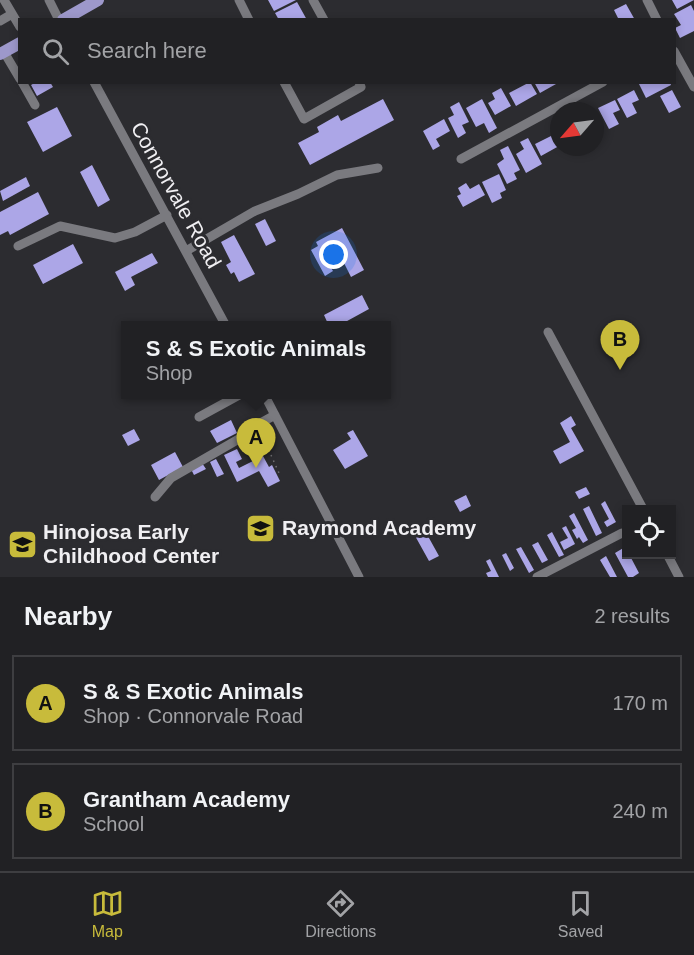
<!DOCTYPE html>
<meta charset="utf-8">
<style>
body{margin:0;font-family:Helvetica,sans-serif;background:#29292c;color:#f1f3f6}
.controls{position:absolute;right:18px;bottom:18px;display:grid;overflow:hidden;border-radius:0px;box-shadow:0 3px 9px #0003}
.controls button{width:54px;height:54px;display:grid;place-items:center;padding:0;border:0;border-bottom:2px solid #3e3e41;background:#212124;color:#f1f3f6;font:30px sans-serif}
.compass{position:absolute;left:550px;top:102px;width:54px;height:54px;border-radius:50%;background:#212124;box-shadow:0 3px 9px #0003;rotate:242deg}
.you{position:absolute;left:334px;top:255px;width:21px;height:21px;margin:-15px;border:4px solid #fff;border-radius:50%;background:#1a73e8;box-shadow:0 0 0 9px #1a73e833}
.badge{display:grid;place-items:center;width:39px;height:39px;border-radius:50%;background:#c8bb3b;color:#111;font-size:20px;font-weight:700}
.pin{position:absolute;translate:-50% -50px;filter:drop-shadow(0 2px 3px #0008)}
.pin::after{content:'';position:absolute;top:32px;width:21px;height:18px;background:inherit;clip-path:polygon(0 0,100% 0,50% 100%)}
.popup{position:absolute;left:121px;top:321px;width:270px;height:78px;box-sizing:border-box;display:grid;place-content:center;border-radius:0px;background:#212124;filter:drop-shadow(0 2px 4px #0005);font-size:20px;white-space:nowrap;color:#a2a3a6}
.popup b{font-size:22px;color:#f1f3f6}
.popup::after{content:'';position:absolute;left:50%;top:100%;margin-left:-12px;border:12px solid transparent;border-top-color:#212124}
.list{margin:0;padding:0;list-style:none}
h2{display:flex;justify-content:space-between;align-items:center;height:78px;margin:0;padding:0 24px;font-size:26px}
h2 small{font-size:20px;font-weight:400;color:#a2a3a6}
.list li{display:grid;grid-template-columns:39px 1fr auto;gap:18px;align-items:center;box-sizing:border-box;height:96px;margin:0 12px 12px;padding:0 12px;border:2px solid #3e3e41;border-radius:0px}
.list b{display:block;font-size:22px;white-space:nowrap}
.list p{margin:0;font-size:20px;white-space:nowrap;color:#a2a3a6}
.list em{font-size:20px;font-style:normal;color:#a2a3a6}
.icon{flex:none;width:33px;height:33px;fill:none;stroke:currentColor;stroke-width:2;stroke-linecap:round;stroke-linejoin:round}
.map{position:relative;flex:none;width:694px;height:577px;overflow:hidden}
.search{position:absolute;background:#212124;box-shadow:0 3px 9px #0003;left:18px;right:18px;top:18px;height:66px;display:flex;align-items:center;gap:15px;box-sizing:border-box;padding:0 21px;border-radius:0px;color:#a2a3a6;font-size:22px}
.sheet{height:294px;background:#212124}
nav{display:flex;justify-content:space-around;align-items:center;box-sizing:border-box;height:84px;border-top:2px solid #3e3e41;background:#212124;font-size:16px;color:#a2a3a6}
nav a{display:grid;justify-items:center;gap:3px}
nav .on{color:#c8bb3b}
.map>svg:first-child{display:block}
.building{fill:#aca6e7}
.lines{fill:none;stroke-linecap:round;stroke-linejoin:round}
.path{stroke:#747377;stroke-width:1.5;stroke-dasharray:1.5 4.5;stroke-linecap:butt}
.minor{stroke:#7a7a7f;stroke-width:9}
.major{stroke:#9d98cb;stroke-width:12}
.labels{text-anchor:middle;stroke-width:6;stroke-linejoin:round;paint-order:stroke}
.street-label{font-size:21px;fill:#f0eff2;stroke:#2c2c30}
.poi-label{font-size:21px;font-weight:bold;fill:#f0eff2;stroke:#2c2c30;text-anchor:start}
</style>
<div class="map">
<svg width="694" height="577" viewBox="0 0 694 577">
<rect width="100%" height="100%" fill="#2c2c30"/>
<path class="building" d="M268 0H296L274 11Z
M672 0H694L677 9Z
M297 2 307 20H279L275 13Z
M626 4 635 20H619L614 10Z
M691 5 694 11V31L680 38 675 28 681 25 674 14Z
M36 82H50L53 87 37 96 31 85Z
M530 82 537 94 516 106 509 93Z
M534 82H555L556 84 540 93Z
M638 82H670L671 85 646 98Z
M501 88 511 106 495 115 488 103 495 99 492 93Z
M634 90 639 100 632 103 637 113 627 118 617 99Z
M672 90 681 107 669 113 660 96Z
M383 99 394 120 310 165 298 143 319 132 317 127 338 115 341 121Z
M482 99 497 128 489 133 484 123 476 127 466 108Z
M615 100 620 110 613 113 619 124 609 129 598 108Z
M459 102 469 122 462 125 466 133 458 138 448 118 454 115 450 107Z
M57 107 72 136 43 152 27 122Z
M444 119 450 131 436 139 440 146 433 150 423 131Z
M557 133 559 137V146L541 156 535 144Z
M528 138 542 164 526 173 516 154 524 149 520 142Z
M508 146 520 170 514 173 517 179 507 184 497 164 504 159 500 150Z
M92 165 110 200 98 207 80 172Z
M499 174 506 190 500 193 502 198 492 203 482 182Z
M26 177 30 186 3 201 0 191Z
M466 183 470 189 479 184 485 195 463 207 457 196 461 194 458 188Z
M38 192 49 214 10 235 8 231 0 235V212Z
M265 219 276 241 266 246 255 224Z
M342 228 364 270 351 277 340 255 327 261 333 271 325 276 311 250 318 246 316 242Z
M234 235 255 274 239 282 234 272 231 274 226 265 231 262 221 242Z
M73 244 83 263 43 284 33 265Z
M152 253 158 263 131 277 135 285 125 291 115 272Z
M362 295 369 309 338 326H329L324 315Z
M571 416 576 425 571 428 584 451 560 464 553 451 570 442 560 423Z
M231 420 237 433 217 443 210 431Z
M134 429 140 440 128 446 122 435Z
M353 430 368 456 345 469 333 450 351 439 347 433Z
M237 449 242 459 236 462 239 468 263 456 269 467 272 465 280 481 268 487 259 471 237 482 224 455Z
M175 452 183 467 159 480 151 465Z
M216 459 224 474 217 477 210 462Z
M202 463 206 469 194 475 191 469Z
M586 487 590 494 579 499 575 492Z
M466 495 471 506 460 512 454 501Z
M605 501 616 522 607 527 604 522 609 519 601 504Z
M589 506 602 533 596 536 583 509Z
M574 513 588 540 583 543 579 537 577 539 572 530 576 528 569 516Z
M566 526 575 544 564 550 560 542 568 538 562 528Z
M424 529 439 556 429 561 414 534Z
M552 532 564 555 559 557 547 535Z
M538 542 548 560 542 563 532 545Z
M521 547 534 570 529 573 516 549Z
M625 547 626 554H629L639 573 633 577H628L615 553Z
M506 553 514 568 510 571 502 555Z
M606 556 617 577H610L600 560Z
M490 559 499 577H488L486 573 491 571 486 561Z"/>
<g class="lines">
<path class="path" d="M271 455 279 473"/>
<path class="minor" d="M4 0 20 27
M49 0 59 20
M239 0 249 20
M313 0 324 20
M647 0 657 20
M0 21 12 14
M674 51 694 87
M4 52 20 79
M22 82 35 105
M94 82 226 326
M284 82 304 119 361 87 359 82
M461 159 603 82
M18 246 60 226 115 238 135 232 167 215
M186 251 255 211 298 194 337 175 378 168
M548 332 643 509
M264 394 359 577
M199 417 241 394
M267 446 257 425 275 415
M155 497 171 478 244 436 246 431 257 425
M667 554 679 577
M537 577 622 533"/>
<path class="major" d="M63 20 98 0
M0 54 20 43"/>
</g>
<defs>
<symbol id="school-square" viewBox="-11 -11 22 22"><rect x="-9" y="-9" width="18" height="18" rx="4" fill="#c8bb3b" stroke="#2c2c30"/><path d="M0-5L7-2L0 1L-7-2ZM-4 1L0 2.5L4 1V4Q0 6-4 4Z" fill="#111"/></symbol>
</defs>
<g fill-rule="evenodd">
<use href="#school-square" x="244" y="512" width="33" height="33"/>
<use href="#school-square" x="6" y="528" width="33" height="33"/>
</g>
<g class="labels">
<g class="street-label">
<text transform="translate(176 195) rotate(61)" y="7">Connorvale Road</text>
</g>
<g class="poi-label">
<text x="282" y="535">Raymond Academy</text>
<text x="43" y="539">Hinojosa Early<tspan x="43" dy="24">Childhood Center</tspan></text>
</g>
</g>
</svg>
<div class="controls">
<button><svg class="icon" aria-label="locate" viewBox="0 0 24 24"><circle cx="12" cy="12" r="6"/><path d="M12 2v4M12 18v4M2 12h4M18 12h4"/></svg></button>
</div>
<svg class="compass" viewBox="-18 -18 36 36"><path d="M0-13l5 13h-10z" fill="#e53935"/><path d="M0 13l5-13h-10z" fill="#a2a3a6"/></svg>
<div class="you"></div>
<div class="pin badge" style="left:256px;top:468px">A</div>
<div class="popup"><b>S &amp; S Exotic Animals</b>Shop</div>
<div class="pin badge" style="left:620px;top:370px">B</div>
<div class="search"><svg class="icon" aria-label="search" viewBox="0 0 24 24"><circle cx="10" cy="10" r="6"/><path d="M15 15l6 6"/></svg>Search here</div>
</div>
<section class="sheet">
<h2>Nearby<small>2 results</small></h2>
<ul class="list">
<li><span class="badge">A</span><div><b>S &amp; S Exotic Animals</b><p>Shop · Connorvale Road</p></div><em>170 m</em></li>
<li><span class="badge">B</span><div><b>Grantham Academy</b><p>School</p></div><em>240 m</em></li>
</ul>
</section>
<nav>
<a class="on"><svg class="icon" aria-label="map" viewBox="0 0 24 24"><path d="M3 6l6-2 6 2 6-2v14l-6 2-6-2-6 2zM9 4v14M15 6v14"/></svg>Map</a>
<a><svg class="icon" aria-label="directions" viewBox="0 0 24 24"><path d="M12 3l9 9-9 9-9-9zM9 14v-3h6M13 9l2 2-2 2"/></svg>Directions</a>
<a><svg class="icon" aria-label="saved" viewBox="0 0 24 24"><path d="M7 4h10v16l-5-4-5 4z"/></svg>Saved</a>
</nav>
